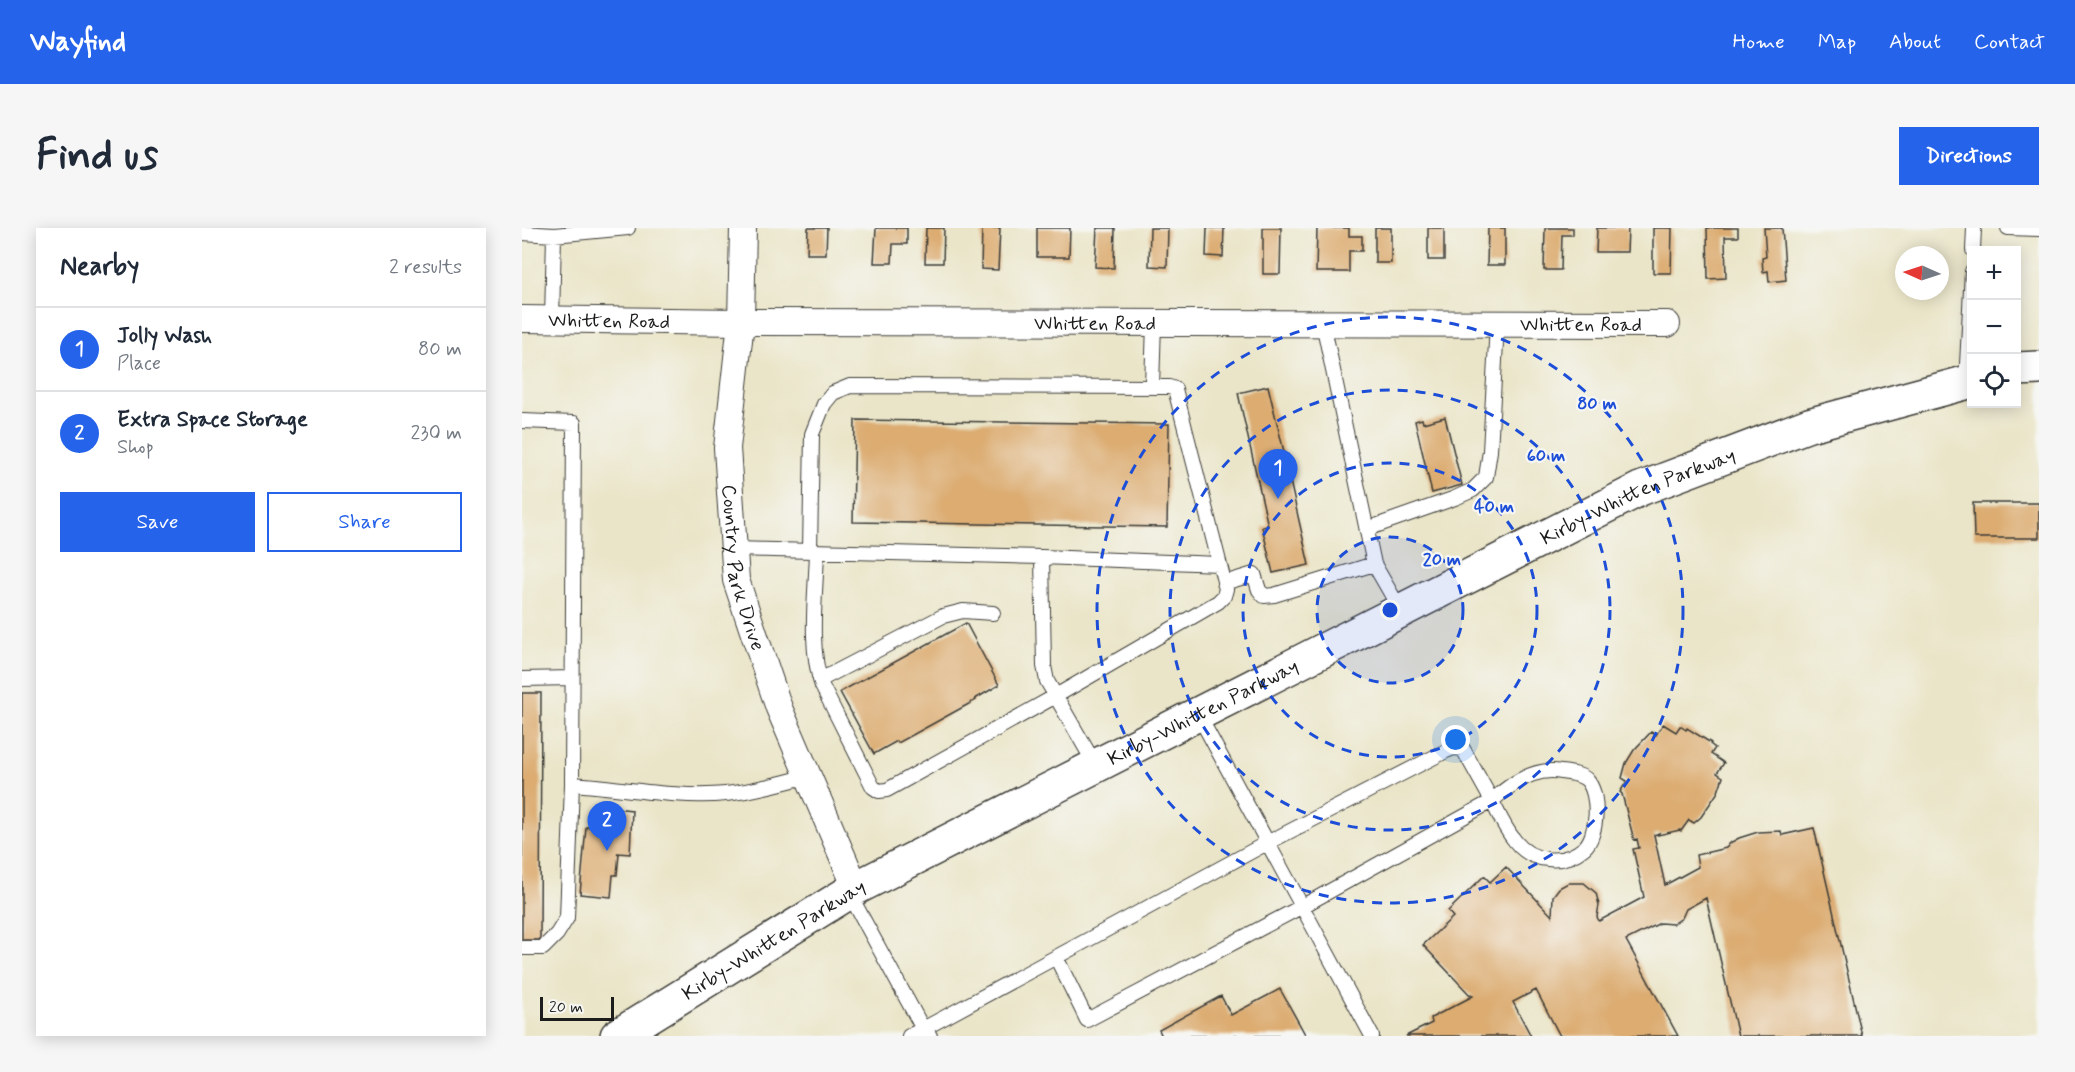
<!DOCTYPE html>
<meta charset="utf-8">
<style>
body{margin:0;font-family:Mynerve,sans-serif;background:#f6f6f7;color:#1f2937}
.controls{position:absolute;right:18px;top:18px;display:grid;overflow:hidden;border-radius:0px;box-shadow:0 3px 15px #0003}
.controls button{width:54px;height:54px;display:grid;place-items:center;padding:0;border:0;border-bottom:2px solid #e0e1e3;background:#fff;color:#1f2937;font:30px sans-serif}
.compass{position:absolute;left:1373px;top:18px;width:54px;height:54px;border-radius:50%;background:#fff;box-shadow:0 3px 15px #0003;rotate:273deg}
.scale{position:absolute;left:18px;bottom:15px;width:74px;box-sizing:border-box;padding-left:6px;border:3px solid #1c1c1c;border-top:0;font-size:16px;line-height:21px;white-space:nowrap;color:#1c1c1c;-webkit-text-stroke:4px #f6f6f2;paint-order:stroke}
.you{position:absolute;left:934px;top:512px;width:21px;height:21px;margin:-15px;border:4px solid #fff;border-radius:50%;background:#1a73e8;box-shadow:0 0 0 9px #1a73e833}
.badge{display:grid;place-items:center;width:39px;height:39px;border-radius:50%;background:#2563eb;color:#fff;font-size:20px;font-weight:700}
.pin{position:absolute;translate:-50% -50px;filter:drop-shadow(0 2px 3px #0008)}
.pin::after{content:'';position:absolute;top:32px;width:21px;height:18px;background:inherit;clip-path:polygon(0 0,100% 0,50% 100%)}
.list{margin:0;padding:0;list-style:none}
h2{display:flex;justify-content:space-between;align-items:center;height:78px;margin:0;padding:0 24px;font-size:26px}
h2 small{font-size:20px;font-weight:400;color:#747a83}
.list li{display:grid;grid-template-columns:39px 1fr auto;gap:18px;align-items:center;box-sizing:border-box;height:84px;padding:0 24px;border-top:2px solid #e0e1e3}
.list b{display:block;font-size:22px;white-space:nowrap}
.list p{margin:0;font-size:20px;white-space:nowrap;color:#747a83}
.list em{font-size:20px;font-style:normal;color:#747a83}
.actions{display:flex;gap:12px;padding:18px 24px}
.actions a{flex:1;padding:14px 0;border:2px solid #2563eb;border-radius:0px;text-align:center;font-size:21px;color:#2563eb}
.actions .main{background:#2563eb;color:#fff}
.icon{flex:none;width:33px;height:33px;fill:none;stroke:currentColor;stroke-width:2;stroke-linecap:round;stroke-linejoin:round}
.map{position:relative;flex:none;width:1517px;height:808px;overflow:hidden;border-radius:0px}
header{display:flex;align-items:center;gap:36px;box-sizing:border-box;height:84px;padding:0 30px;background:#2563eb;color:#fff}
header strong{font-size:28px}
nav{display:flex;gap:33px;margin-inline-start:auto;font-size:21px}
.intro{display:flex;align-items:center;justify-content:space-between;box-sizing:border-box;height:144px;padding:0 36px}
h1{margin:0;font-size:42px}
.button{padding:15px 27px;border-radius:0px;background:#2563eb;color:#fff;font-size:21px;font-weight:700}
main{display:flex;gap:36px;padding:0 36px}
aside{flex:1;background:#fff;border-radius:0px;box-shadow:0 3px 15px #0003}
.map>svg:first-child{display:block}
.building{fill:#dcac71}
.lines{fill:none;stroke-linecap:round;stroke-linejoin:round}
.service-casing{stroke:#3b3a36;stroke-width:16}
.minor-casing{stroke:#3b3a36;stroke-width:28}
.secondary-casing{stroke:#3b3a36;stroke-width:36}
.service{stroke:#fff;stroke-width:14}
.minor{stroke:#fff;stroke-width:26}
.secondary{stroke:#fff;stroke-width:33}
.ring{fill:none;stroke:#1d4ed8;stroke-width:3;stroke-dasharray:10 8}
.labels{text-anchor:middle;stroke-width:4.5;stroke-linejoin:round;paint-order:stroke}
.street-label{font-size:20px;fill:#1c1c1c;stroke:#f6f6f2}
.centre{fill:#1d4ed8;stroke:#f6f6f2;stroke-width:3}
.ring-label{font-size:18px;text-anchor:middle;font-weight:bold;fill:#1d4ed8;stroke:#f6f6f2;stroke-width:4.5;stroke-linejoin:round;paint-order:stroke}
</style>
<header>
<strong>Wayfind</strong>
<nav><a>Home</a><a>Map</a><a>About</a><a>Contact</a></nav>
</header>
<div class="intro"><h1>Find us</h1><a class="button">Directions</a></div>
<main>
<aside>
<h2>Nearby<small>2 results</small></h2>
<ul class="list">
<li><span class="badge">1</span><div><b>Jolly Wash</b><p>Place</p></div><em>80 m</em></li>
<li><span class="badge">2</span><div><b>Extra Space Storage</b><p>Shop</p></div><em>230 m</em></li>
</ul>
<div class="actions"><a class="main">Save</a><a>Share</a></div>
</aside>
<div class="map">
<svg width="1517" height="808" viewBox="0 0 1517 808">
<rect width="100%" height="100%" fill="#f6f6f2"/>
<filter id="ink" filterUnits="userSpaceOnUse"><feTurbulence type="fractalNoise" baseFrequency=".0167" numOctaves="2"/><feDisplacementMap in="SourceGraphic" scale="12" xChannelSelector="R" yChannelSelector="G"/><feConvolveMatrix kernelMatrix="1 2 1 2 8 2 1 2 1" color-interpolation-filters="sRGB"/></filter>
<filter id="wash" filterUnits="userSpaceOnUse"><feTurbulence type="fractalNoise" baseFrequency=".008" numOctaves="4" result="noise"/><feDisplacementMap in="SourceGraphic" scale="24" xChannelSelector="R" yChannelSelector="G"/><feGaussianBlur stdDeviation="1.35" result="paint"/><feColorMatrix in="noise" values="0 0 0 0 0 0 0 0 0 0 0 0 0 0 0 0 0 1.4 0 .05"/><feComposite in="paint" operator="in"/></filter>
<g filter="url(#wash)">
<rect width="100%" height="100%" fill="#eae5c8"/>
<g id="blocks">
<path class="building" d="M286 0H305L304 26H285Z
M354 0H385V16H371L370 35H352Z
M404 0H422L421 35H403Z
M460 0H478L476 42 459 41Z
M515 0H548L547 29H515Z
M575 0H593L592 40 573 39Z
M628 0H646L645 39 627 38Z
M685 0H702L701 29 684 28Z
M741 0H759L758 46H741Z
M795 0H827V8H840V23H827V44H794Z
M853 0H869V35H853Z
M906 0H922V32H906Z
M966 0H983V37H965Z
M1023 0H1051V7H1040L1039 42H1022Z
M1075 0H1106L1105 24H1074Z
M1131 0H1150L1149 45H1131Z
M1185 0H1216V9H1203L1204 50 1186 51Z
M1242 0H1260L1264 52 1247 54 1246 43 1241 44 1240 30 1244 29Z
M746 158 763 228 766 227 770 243 766 244 787 337 751 345 740 299 746 298 716 165Z
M923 189 940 257 910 265 893 193 900 191 901 195Z
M333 192 647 196 645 299 331 294Z
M1451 275H1517V310H1452Z
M444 395 477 457 453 471 454 472 376 515 375 513 352 526 318 464Z
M0 465H19L18 712H0Z
M1141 496 1154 504 1158 498 1164 502 1165 500 1189 515 1188 516 1193 520 1189 526 1202 535 1195 545 1201 549 1196 564 1179 589 1172 595 1167 592 1159 603 1158 602 1136 607 1137 605 1132 607 1143 657 1176 639 1174 627 1204 620 1206 618V616L1217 610 1236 604 1259 603 1260 607 1292 600 1340 808H1216L1184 670 1164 681 1160 690 1151 696 1138 695 1104 712 1156 808H1038L1014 762 991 774 1009 808H884L910 795 909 790 951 768 949 766 948 767 901 717 931 689 926 683 962 648 968 654 984 639 1030 688 1031 668 1037 660 1046 655H1062L1074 665 1077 677 1075 689 1077 693 1122 669 1111 621 1117 620 1115 611 1112 612 1100 566 1098 564 1105 553 1100 550 1104 535 1112 522 1129 504 1134 507Z
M83 579 110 582 108 626 95 625 97 626 95 647H91L89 669 58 666 64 599 75 598 82 601Z
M758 761 784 808H640L637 802 699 768 709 787Z"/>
</g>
</g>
<g filter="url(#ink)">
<use href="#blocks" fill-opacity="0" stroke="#3b3a36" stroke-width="1.5"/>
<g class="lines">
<defs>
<path id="service" d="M1486 0 1517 1
M0 5 32 7 106 0
M1451 22 1452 0
M30 91 32 7
M801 95 852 336
M1444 155 1450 43
M630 158 632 95
M0 193 52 195 50 556 45 690 35 706 21 720H0
M845 301 933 270 951 262 964 249 968 223 975 96
M212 321 520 329 522 438 525 453 574 538
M288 323 290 206 302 176 311 165 328 158 647 159 653 161 704 361 702 368 696 374 532 469 365 562 357 563 351 559 300 458C286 418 294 366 295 323
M520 329 697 336
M702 355 732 346 737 362 742 368 752 367 852 336 879 383
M0 451 50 450
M298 452 421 388 441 383 471 385
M676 486 850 808
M50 556C99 559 156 571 204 566 232 563 259 555 286 548
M327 665 401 801 745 615 924 523 932 520 941 521 970 573C988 556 1013 539 1039 544 1047 545 1059 546 1065 552 1078 567 1076 608 1062 620 1041 638 1009 634 993 613 983 601 977 587 970 573L779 679 565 792 534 729
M387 808 401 801 408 808"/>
<g id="minor">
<path id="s1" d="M221 0 219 94 205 220 214 352 257 480 334 660"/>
<path id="s2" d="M0 91 219 94 1145 96"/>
</g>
<g id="secondary">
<path d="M1494 141 1517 140"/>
<path id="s3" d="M95 808 334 660 1118 261 1287 197 1450 153"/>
</g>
</defs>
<use href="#service" class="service-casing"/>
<use href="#minor" class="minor-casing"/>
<use href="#secondary" class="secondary-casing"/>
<use href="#service" class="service"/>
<use href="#minor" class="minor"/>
<use href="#secondary" class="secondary"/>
</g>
</g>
<circle cx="868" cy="382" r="73" fill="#1d4ed8" fill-opacity=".12"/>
<g class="ring">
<circle cx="868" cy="382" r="73"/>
<circle cx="868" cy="382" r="147"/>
<circle cx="868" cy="382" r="220"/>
<circle cx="868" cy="382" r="293"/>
</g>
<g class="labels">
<g class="street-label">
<text dy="7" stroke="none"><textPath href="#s2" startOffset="87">Whitten Road</textPath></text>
<text dy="7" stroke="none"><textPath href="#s2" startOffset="573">Whitten Road</textPath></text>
<text dy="7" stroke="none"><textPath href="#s2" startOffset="1059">Whitten Road</textPath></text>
<text dy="7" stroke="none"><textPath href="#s3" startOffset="1156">Kirby-Whitten Parkway</textPath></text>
<text dy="7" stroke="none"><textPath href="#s1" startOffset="342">Country Park Drive</textPath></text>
<text dy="7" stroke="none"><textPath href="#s3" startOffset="670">Kirby-Whitten Parkway</textPath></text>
<text dy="7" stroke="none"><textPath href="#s3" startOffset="184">Kirby-Whitten Parkway</textPath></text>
</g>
</g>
<circle cx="868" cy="382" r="9" class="centre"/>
<g class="ring-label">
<text x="1075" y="181">80 m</text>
<text x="1024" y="233">60 m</text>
<text x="972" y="284">40 m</text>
<text x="920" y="337">20 m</text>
</g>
</svg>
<div class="controls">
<button>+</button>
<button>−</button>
<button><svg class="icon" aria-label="locate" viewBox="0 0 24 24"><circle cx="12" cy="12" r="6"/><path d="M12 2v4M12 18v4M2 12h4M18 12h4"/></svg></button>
</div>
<svg class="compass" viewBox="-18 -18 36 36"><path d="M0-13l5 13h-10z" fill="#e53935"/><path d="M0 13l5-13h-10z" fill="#747a83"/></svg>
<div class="scale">20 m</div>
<div class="you"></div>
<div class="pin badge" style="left:756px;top:271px">1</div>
<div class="pin badge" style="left:85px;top:623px">2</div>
</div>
</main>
